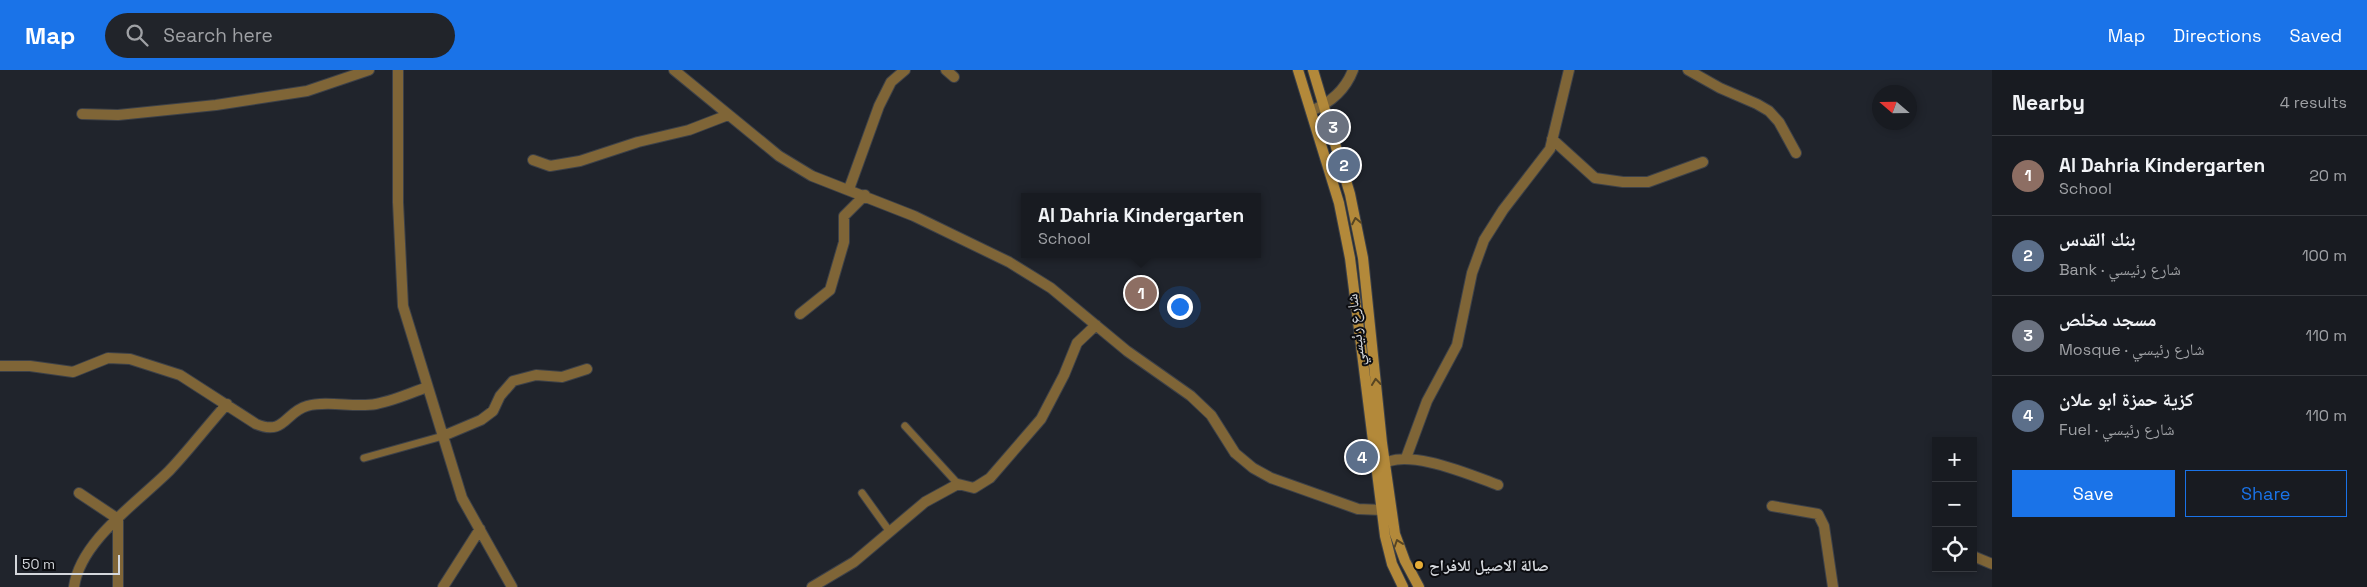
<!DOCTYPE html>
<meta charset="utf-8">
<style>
body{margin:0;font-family:"Space Grotesk","Noto Naskh Arabic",sans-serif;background:#21242a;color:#f1f3f6}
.controls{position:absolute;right:15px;bottom:15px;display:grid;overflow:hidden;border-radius:0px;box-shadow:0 2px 8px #0003}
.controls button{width:45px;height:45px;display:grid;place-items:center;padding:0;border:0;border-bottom:1px solid #36393f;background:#181b21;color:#f1f3f6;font:25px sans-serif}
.compass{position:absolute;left:1872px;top:15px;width:45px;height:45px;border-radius:50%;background:#181b21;box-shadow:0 2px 8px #0003;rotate:290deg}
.scale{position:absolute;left:15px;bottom:12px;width:105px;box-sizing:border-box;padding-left:5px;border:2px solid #d4d7dc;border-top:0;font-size:14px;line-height:18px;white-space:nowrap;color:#d4d7dc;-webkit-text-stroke:4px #0c0d11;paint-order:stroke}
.you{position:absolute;left:1179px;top:236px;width:18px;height:18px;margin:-12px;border:4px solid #fff;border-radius:50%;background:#1a73e8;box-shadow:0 0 0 8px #1a73e833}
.badge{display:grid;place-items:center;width:32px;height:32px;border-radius:50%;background:#1a73e8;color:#fff;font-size:16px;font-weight:700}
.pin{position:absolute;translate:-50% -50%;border:2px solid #fff;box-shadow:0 1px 5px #0006}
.popup{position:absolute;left:1021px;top:123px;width:240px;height:65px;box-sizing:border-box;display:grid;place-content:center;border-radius:0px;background:#181b21;filter:drop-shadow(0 1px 4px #0005);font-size:16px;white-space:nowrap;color:#9fa1a5}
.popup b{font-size:19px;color:#f1f3f6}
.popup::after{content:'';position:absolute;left:50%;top:100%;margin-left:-10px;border:10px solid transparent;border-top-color:#181b21}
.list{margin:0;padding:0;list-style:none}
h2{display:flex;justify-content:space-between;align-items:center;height:65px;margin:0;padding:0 20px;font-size:21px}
h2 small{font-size:16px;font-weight:400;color:#9fa1a5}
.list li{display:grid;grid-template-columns:32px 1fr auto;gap:15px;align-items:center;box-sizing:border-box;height:80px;padding:0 20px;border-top:1px solid #36393f}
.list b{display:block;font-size:19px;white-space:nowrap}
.list p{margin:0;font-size:16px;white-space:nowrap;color:#9fa1a5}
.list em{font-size:16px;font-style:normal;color:#9fa1a5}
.actions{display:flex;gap:10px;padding:15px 20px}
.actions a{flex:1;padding:11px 0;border:1px solid #1a73e8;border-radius:0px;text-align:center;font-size:18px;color:#1a73e8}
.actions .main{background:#1a73e8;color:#fff}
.icon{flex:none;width:28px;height:28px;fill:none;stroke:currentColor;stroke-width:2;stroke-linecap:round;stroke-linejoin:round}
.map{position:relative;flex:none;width:1992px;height:517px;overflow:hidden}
header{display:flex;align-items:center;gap:30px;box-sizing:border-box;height:70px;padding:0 25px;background:#1a73e8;color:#fff}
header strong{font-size:24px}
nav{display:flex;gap:28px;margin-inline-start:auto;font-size:18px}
.search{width:350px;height:45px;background:#21242a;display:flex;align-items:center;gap:12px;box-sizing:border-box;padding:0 18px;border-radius:28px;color:#9fa1a5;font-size:19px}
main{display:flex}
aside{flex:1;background:#181b21}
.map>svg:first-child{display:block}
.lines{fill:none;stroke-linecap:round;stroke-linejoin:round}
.service-casing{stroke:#3d4148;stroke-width:9}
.minor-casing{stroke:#3d4148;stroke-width:12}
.secondary-casing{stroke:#3d4148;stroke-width:12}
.service{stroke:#7f6537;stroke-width:7}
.minor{stroke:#7f6537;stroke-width:10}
.secondary{stroke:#b3893a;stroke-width:10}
.oneway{stroke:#574523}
.poi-dot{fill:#e6ac36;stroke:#0c0d11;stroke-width:2}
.labels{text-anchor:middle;stroke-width:4;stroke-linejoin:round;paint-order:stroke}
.street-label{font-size:16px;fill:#d4d7dc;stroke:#0c0d11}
.poi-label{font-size:16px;font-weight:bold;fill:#d4d7dc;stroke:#0c0d11;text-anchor:start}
</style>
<header>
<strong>Map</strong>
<div class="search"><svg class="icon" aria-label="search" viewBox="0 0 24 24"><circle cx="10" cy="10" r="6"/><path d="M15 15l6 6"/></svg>Search here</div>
<nav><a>Map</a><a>Directions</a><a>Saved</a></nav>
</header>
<main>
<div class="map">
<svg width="1992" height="517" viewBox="0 0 1992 517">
<rect width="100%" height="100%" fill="#20242c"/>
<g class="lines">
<defs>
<path id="service" d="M905 356 958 414
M364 388 443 366
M862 423 890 462"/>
<path id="minor" d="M398 0V132L403 236 462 428 512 517
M674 0 779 86 812 106 914 146 1009 192 1051 218 1127 281 1191 326 1211 345 1235 383 1253 398 1271 408 1358 439 1382 440 1389 437
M946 0 954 7
M1688 0 1720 18 1757 34 1769 41 1779 52 1796 83
M1311 41C1330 33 1345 21 1353 0
M82 44 118 45 216 35 307 21 369 0
M1552 69 1595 108 1623 112H1648L1703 92
M533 90 550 96 580 91 638 72 689 60 728 45
M849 119 879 36 891 12 905 0
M800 244 830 220 844 172V146L865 125
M0 296H30L73 302 108 288 130 289 180 305 256 354C285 366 285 342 307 336 328 330 354 338 376 334 393 331 411 323 427 317
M443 366 481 350 493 341 500 326 513 311 536 305 562 307 587 299
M1406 388 1427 331 1457 275 1472 203 1484 170 1503 140 1550 79 1569 0
M1379 397C1402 375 1471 405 1498 415
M79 423 118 449V517
M1772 436 1818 444 1824 456 1833 517
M1973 486 1992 494
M74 517C80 471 138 432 169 401 189 380 207 356 227 334
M443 517 480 459
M812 517 854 492 925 432 958 414 974 418 990 408 1041 349 1064 305 1077 273 1096 255"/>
<path id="secondary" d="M1298 0 1339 133 1350 188 1385 466 1392 494 1403 517
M1313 0 1350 124 1363 188 1382 373 1395 464 1405 491 1419 517"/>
</defs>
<use href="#service" class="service-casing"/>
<use href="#minor" class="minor-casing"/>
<use href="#secondary" class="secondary-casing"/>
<use href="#service" class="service"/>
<use href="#minor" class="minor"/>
<use href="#secondary" class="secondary"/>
</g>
<defs><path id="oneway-chevron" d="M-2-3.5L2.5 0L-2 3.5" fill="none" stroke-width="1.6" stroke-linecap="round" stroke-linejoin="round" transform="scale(1.25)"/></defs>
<g class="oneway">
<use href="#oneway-chevron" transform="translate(1356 151) rotate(-101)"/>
<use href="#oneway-chevron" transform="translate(1376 312) rotate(-96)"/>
<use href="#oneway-chevron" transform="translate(1398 473) rotate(-109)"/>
</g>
<circle class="poi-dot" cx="1419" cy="495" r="5"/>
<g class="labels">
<g class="street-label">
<text transform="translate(1355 260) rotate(-96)" y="6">شارع رئيسي</text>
</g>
<g class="poi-label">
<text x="1429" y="501">صالة الاصيل للافراح</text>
</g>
</g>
</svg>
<div class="controls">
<button>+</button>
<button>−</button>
<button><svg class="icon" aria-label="locate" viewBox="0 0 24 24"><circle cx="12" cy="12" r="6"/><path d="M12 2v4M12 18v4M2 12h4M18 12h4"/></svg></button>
</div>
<svg class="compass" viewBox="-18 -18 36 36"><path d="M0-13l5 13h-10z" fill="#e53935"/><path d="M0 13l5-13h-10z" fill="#9fa1a5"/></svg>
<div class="scale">50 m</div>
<div class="you"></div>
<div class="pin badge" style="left:1141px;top:223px;background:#8d6e63">1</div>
<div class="popup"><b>Al Dahria Kindergarten</b>School</div>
<div class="pin badge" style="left:1344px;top:95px;background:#5c6f8a">2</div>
<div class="pin badge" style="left:1333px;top:57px;background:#6b7280">3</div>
<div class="pin badge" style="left:1362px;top:387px;background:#5c6f8a">4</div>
</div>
<aside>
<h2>Nearby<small>4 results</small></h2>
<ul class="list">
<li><span class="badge" style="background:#8d6e63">1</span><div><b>Al Dahria Kindergarten</b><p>School</p></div><em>20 m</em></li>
<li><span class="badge" style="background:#5c6f8a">2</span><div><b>بنك القدس</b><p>Bank · شارع رئيسي</p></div><em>100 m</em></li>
<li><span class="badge" style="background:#6b7280">3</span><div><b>مسجد مخلص</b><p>Mosque · شارع رئيسي</p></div><em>110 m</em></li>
<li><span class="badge" style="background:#5c6f8a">4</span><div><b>كزية حمزة ابو علان</b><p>Fuel · شارع رئيسي</p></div><em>110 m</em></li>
</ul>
<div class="actions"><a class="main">Save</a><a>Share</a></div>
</aside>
</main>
